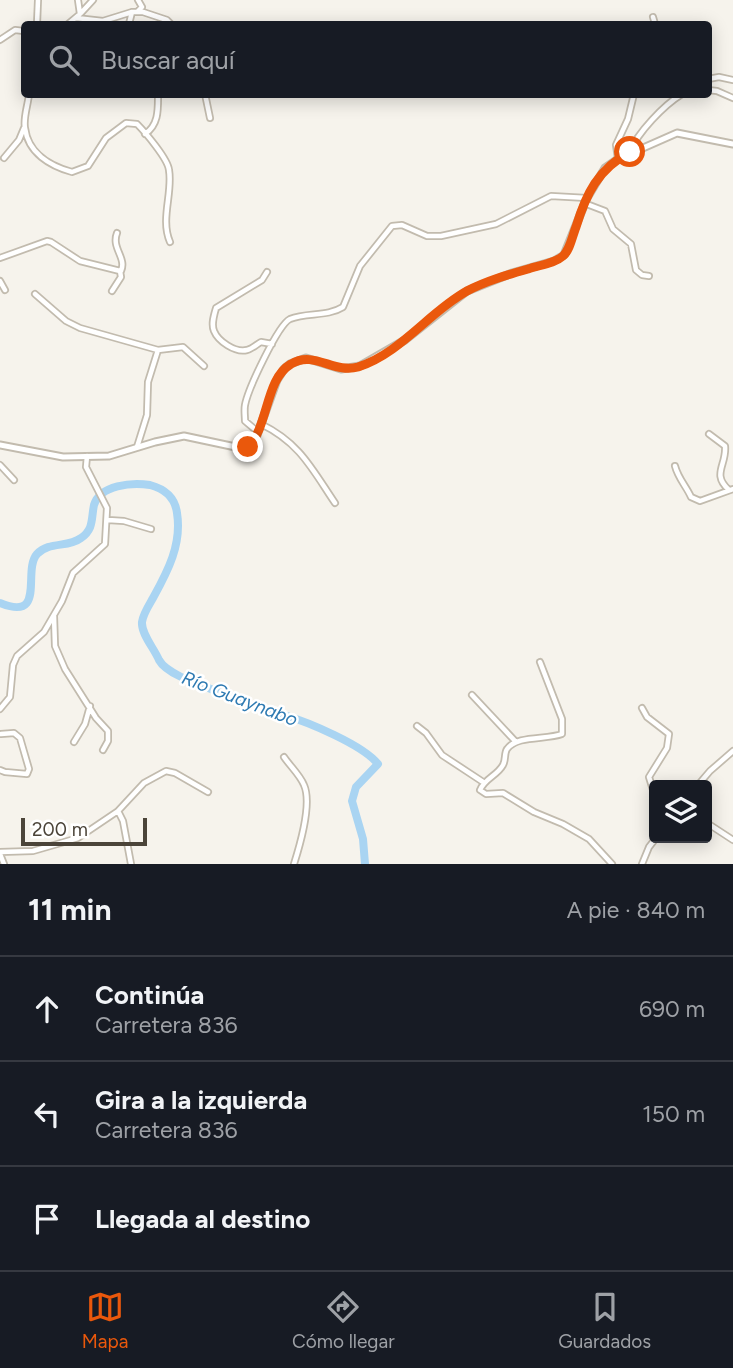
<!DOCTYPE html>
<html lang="es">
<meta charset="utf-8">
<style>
body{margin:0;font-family:Figtree,sans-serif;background:#20242c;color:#f1f3f6}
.controls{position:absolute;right:21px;bottom:21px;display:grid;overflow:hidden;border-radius:7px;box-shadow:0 4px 18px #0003}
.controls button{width:63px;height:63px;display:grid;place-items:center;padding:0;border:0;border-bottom:2px solid #363941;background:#171b24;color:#f1f3f6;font:35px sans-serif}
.scale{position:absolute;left:21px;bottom:18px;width:126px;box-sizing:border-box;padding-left:7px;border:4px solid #4b4439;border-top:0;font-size:19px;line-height:24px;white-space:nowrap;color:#4b4439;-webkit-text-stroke:5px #fff;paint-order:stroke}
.stop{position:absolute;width:21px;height:21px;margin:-16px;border:5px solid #ea580c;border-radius:50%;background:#fff}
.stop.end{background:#ea580c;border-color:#fff;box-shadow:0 2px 7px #0008}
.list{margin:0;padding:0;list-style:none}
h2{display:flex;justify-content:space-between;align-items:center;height:91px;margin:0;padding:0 28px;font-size:30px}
h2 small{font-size:23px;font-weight:400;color:#9ea1a6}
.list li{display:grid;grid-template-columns:46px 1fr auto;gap:21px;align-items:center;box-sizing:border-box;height:105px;padding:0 28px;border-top:2px solid #363941}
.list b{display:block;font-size:26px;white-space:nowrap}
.list p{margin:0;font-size:23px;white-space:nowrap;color:#9ea1a6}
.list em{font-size:23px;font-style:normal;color:#9ea1a6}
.icon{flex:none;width:38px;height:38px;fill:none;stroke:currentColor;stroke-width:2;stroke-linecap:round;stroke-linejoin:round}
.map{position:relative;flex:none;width:733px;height:864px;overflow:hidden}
.search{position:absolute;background:#171b24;box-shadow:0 4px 18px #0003;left:21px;right:21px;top:21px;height:77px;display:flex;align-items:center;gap:18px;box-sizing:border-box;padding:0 24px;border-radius:7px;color:#9ea1a6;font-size:26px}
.sheet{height:406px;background:#171b24}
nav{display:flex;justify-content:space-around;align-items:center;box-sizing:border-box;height:98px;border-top:2px solid #363941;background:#171b24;font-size:19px;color:#9ea1a6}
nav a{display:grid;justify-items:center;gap:4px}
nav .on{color:#ea580c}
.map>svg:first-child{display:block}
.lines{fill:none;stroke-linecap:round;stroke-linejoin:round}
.river{stroke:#a9d4f2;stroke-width:8}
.minor-casing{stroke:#c2bbae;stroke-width:8}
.tertiary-casing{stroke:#c2bbae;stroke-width:9}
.minor{stroke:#fff;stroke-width:4.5}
.tertiary{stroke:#fff;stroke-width:5}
.route{stroke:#ea580c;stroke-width:9}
.labels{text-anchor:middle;stroke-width:5;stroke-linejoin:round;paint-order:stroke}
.water-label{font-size:19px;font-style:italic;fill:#2e7ab2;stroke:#fff}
</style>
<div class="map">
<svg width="733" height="864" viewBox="0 0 733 864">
<rect width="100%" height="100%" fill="#f6f3ec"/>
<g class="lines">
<path class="river" d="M0 603C47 622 22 571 37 554 49 541 68 548 81 538 94 529 91 519 94 505 100 485 132 482 150 485 165 489 175 497 177 513 182 544 168 571 153 598 149 605 143 614 142 622 141 634 154 648 159 660 167 675 204 686 219 692 233 696 245 703 259 708 267 711 276 712 284 715 308 722 363 745 378 764L356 787 352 801 363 839 365 864"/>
<defs>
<path id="minor" d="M138 11 142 7 138 0
M81 13 93 0
M653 17 655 24
M76 18 103 21 132 12H143L167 20 171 24
M37 24 38 0
M68 24 80 14 78 0
M129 24 132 12
M0 40 15 30 24 31
M708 79 719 77 733 80
M708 90 717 91 733 98
M29 94C28 105 23 118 25 128 28 153 50 166 72 172L88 166 106 138 126 123 137 124C145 132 168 159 169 170 173 193 160 219 170 242
M205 94 210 118
M145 134C159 125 158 109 158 94
M630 152C637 133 664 105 682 94
M4 158 19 140 24 128
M618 159 616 145 628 119 634 94
M584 203 605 211 613 229 631 244 636 270 642 275 649 276
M117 233C111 248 127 258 121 271
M0 258 47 241 51 242 80 261 120 271 121 277 112 291
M267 272 262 280 216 308C214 315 211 324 214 331 218 341 235 353 247 350 252 349 257 344 261 342L272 344
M0 281 5 290
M35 294 66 321 80 328 158 350 183 347 204 366
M261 424C300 443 312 469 335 503
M258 432 245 421C245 416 244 410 245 405 248 389 278 325 290 319 307 312 327 317 343 307L360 266 392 226 402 225 427 236H441L496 224 551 196 587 198
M709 434 725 446C727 465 711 474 729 490
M137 447 147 415 148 382 158 350
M0 465 14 480
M675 466C678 478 686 486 691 497L700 501 733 489
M108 520 124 521 151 529
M54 616 55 646 65 669 96 718 108 731V741L103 750
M540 662 562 719V734C546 740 517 735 507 749 504 753 506 760 503 765 497 776 485 778 480 790L486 794 503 793 534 812 563 824 589 839 612 864
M472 695 516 742
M642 708 647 717 669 734 667 748 649 777 654 793
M0 709 10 697 13 665 17 656 44 632 62 601 73 573 105 544 107 508 86 467 87 456
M417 726 426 733 442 755 483 782
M74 742 85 724 90 706
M284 757C290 766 300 775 304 785 312 803 300 845 294 864
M0 770 5 772 27 774 29 769 20 738 14 733 1 734
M698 785 710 771 733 751
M118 811 123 821 131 864
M707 823 733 840
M0 852 33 851 78 838 118 811 144 783 166 771 175 773 208 792
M0 854 4 864
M642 864 649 847 656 838"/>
<path id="tertiary" d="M0 445 63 457 109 456 155 442 184 436 245 449 256 438 277 380 284 369 290 364 306 358 341 369 360 366 405 340 467 291 512 273 554 261 564 255 587 198 605 168 618 159 677 133 733 144"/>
</defs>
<use href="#minor" class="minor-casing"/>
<use href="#tertiary" class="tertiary-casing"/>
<use href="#minor" class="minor"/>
<use href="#tertiary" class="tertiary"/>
</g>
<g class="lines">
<path class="route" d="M248 447C269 426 265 379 291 364 314 350 334 374 358 367 401 353 429 312 467 291 486 281 507 275 528 269 539 265 554 264 563 256 570 250 572 237 576 227 586 194 598 169 630 152"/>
</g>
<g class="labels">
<g class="water-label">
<text transform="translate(240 698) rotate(21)" y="7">Río Guaynabo</text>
</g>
</g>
</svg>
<div class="controls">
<button><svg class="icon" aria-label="layers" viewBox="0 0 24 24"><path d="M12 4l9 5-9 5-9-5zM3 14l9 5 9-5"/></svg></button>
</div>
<div class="scale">200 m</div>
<div class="stop" style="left:630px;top:152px"></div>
<div class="stop end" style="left:248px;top:447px"></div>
<div class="search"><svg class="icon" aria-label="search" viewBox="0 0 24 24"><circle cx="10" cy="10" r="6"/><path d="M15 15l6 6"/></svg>Buscar aquí</div>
</div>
<section class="sheet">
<h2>11 min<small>A pie · 840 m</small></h2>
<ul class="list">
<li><svg class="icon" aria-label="ahead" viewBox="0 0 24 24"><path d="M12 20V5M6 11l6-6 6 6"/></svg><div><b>Continúa</b><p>Carretera 836</p></div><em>690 m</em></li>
<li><svg class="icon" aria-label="left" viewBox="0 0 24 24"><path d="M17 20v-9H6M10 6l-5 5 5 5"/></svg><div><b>Gira a la izquierda</b><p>Carretera 836</p></div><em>150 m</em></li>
<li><svg class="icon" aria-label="arrive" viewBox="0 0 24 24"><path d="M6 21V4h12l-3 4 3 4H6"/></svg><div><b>Llegada al destino</b></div></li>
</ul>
</section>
<nav>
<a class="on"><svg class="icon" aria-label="map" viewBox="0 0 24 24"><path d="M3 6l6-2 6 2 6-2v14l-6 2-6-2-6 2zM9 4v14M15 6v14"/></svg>Mapa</a>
<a><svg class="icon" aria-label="directions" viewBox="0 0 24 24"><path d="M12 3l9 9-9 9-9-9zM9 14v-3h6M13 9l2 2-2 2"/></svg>Cómo llegar</a>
<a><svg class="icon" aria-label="saved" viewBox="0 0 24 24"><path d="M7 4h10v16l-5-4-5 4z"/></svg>Guardados</a>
</nav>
